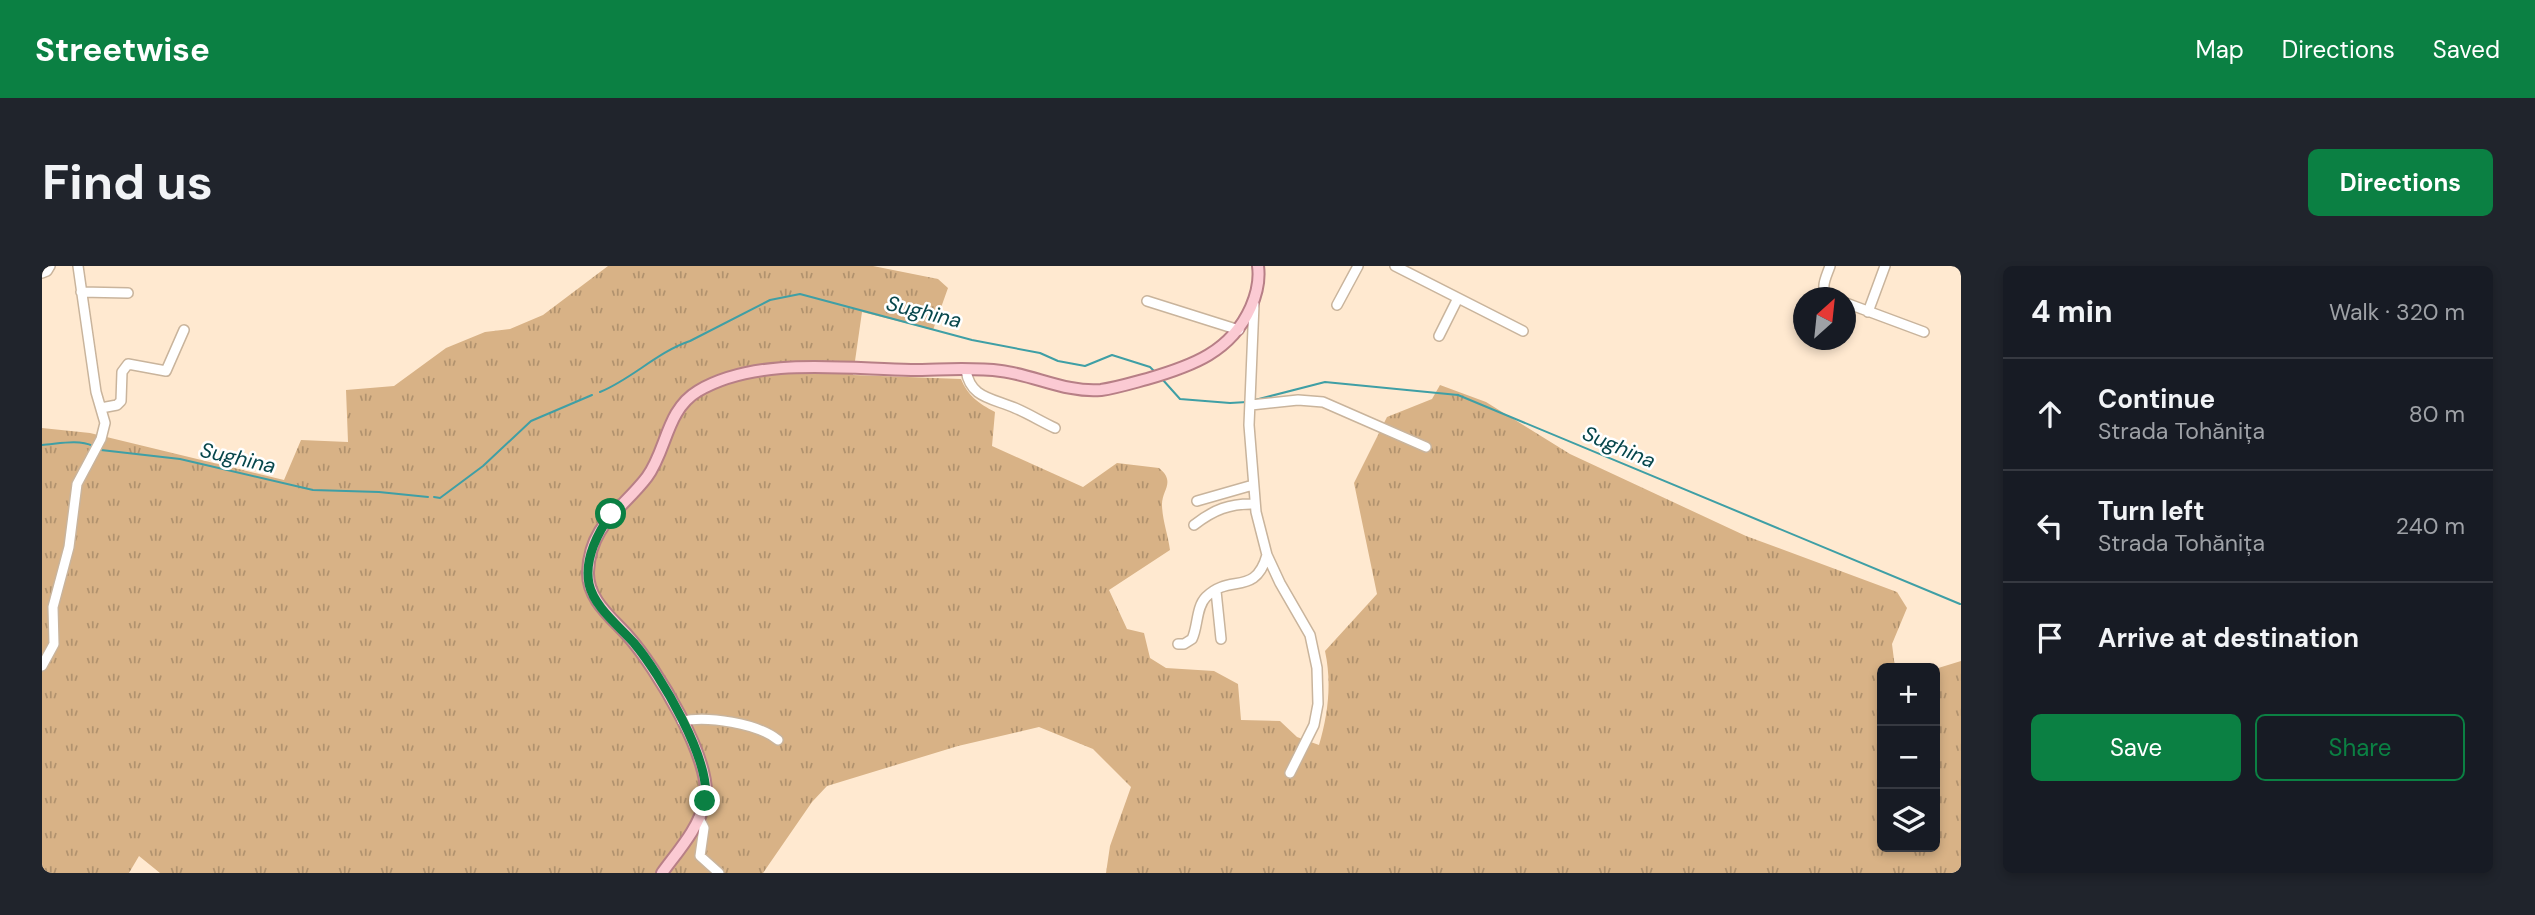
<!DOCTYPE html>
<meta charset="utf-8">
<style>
body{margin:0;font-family:"DM Sans",sans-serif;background:#20242c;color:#f1f3f6}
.controls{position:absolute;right:21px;bottom:21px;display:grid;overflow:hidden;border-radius:10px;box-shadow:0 4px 10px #0003}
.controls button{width:63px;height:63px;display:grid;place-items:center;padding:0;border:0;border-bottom:2px solid #363941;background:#171b24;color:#f1f3f6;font:35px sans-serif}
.compass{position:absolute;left:1751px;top:21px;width:63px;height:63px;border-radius:50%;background:#171b24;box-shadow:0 4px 10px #0003;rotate:27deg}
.stop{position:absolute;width:21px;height:21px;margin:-16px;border:5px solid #0b8043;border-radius:50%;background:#fff}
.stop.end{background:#0b8043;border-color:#fff;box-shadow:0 2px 7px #0008}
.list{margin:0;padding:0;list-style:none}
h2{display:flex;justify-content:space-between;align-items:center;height:91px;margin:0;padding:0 28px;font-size:30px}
h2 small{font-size:23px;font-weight:400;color:#9ea1a6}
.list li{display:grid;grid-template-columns:46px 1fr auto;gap:21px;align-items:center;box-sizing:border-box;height:112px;padding:0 28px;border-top:2px solid #363941}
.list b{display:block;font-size:26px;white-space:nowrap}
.list p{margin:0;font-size:23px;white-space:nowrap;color:#9ea1a6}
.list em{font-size:23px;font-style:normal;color:#9ea1a6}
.actions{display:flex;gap:14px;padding:21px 28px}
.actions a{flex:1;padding:16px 0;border:2px solid #0b8043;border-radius:10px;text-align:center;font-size:24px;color:#0b8043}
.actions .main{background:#0b8043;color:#fff}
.icon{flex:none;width:38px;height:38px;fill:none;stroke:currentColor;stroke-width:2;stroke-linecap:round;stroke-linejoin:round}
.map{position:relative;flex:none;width:1919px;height:607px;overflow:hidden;border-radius:10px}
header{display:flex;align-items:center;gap:42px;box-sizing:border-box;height:98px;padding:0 35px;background:#0b8043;color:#fff}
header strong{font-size:33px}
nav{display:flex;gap:38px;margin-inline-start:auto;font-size:24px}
.intro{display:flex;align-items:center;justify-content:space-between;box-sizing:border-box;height:168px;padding:0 42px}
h1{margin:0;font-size:49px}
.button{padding:18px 32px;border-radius:10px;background:#0b8043;color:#fff;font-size:24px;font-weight:700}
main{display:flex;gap:42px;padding:0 42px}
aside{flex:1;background:#171b24;border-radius:10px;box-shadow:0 4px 10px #0003}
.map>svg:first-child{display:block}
.grass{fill:url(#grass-tufts)}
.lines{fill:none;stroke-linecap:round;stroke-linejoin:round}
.stream{stroke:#3f9fa5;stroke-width:2}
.minor-casing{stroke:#c9b49c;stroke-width:12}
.major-casing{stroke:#b77f86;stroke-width:14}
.minor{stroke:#fff;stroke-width:9}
.major{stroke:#fbcad3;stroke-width:10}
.route{stroke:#0b8043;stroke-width:9}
.labels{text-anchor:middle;stroke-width:5;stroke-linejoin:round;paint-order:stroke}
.water-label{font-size:21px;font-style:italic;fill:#06464b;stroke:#fff}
</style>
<header>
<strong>Streetwise</strong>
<nav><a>Map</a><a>Directions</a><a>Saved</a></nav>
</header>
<div class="intro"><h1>Find us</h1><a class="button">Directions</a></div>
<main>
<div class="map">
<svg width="1919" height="607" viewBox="0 0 1919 607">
<defs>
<pattern id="grass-tufts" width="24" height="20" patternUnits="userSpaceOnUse" patternTransform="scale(1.75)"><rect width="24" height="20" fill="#d8b286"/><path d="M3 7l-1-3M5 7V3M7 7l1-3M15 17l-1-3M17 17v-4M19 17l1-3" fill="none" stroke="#b1926e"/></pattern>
</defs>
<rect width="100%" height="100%" fill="#ffe9d0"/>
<path class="grass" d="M566 0H831L896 13 906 22 891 64 820 46 811 109 919 113C926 130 936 137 953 146L950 180 1041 221 1075 197 1117 202C1134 216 1120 224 1120 238 1120 253 1126 269 1128 284L1067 324 1085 363 1102 367 1108 392 1124 402 1172 405 1196 418 1199 454 1238 455 1255 471 1277 479C1286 449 1290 417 1283 385L1335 328 1312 217 1345 151 1390 133 1398 119 1444 136 1528 188 1704 270 1855 326 1865 342 1850 378 1853 402H1840V581H1893V403L1919 395V607H1064L1068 580 1089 521 1051 483 997 461 916 480 785 520 770 536 721 607H118L97 590 87 607H0V162L48 167 242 214 259 174 306 176 304 124 352 120 404 82 443 66 468 63 501 49Z"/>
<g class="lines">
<path class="stream" d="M1121 114 1138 133 1188 137 1205 136
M558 126C590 113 615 86 648 75L728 34 758 28 930 74 998 87 1016 95 1043 100 1070 89 1108 101 1112 105
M1213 134 1283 116 1416 129 1918 338
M0 179C16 178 36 173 51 180
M59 184 138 193 271 224 337 226 386 231
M392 231 398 232 441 200 489 155 550 129"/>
<defs>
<path id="minor" d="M1353 0 1481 65
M1788 0C1784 12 1776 24 1789 32
M0 7 5 5 8 0
M39 26 86 27
M1105 35 1197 64
M1804 37 1882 66
M1212 38 1207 159 1214 246 1225 289 1238 317 1268 369 1275 402 1276 438 1272 459 1248 507
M1295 39 1316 0
M1826 46 1843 0
M1397 70 1416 32
M924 104C928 132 950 132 973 142 987 148 1000 156 1013 162
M1209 139 1256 134 1281 136 1384 181
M59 142 75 139 79 135 80 106 86 98 124 105 142 64
M1155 235 1211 219
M1152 259C1171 244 1188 237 1213 238
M1174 325 1179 373
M1136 378H1142L1150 373C1156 361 1154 341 1164 331 1188 307 1213 331 1225 289
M0 400 12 378 11 341 27 281 35 218 59 173 63 157 54 126 36 0
M640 455C666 450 715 457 736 474
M657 552 662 562 658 590 677 607"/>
<path id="major" d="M620 607C636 585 657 562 663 535 672 496 613 400 586 370 570 352 545 333 546 306 548 258 580 244 605 211 625 184 624 144 656 125 715 90 803 103 869 104 898 104 929 101 959 105 992 109 1025 127 1059 124 1074 122 1090 117 1105 113 1150 100 1189 86 1209 41 1215 27 1218 14 1216 0"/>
</defs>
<use href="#minor" class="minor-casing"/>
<use href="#major" class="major-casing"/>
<use href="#minor" class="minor"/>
<use href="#major" class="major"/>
</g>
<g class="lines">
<path class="route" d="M569 248C555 268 542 293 547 318 552 341 577 360 592 377 618 408 670 495 663 535"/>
</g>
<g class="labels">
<g class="water-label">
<text transform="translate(882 46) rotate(14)" y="7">Sughina</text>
<text transform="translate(1577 181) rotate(23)" y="7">Sughina</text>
<text transform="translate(196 192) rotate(13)" y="7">Sughina</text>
</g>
</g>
</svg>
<div class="controls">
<button>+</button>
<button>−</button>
<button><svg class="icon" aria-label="layers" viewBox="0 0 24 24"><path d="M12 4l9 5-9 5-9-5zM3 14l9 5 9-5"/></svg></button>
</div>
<svg class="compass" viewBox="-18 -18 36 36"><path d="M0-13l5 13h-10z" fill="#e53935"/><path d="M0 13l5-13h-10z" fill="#9ea1a6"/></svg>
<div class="stop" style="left:569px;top:248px"></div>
<div class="stop end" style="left:663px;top:535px"></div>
</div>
<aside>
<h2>4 min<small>Walk · 320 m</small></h2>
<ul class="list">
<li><svg class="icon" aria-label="ahead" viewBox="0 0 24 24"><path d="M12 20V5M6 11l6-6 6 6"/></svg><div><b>Continue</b><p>Strada Tohănița</p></div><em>80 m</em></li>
<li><svg class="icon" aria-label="left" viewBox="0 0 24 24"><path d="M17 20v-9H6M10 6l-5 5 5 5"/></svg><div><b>Turn left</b><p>Strada Tohănița</p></div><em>240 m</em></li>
<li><svg class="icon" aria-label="arrive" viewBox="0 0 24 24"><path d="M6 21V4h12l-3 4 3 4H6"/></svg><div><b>Arrive at destination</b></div></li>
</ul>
<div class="actions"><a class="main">Save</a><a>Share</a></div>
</aside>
</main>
